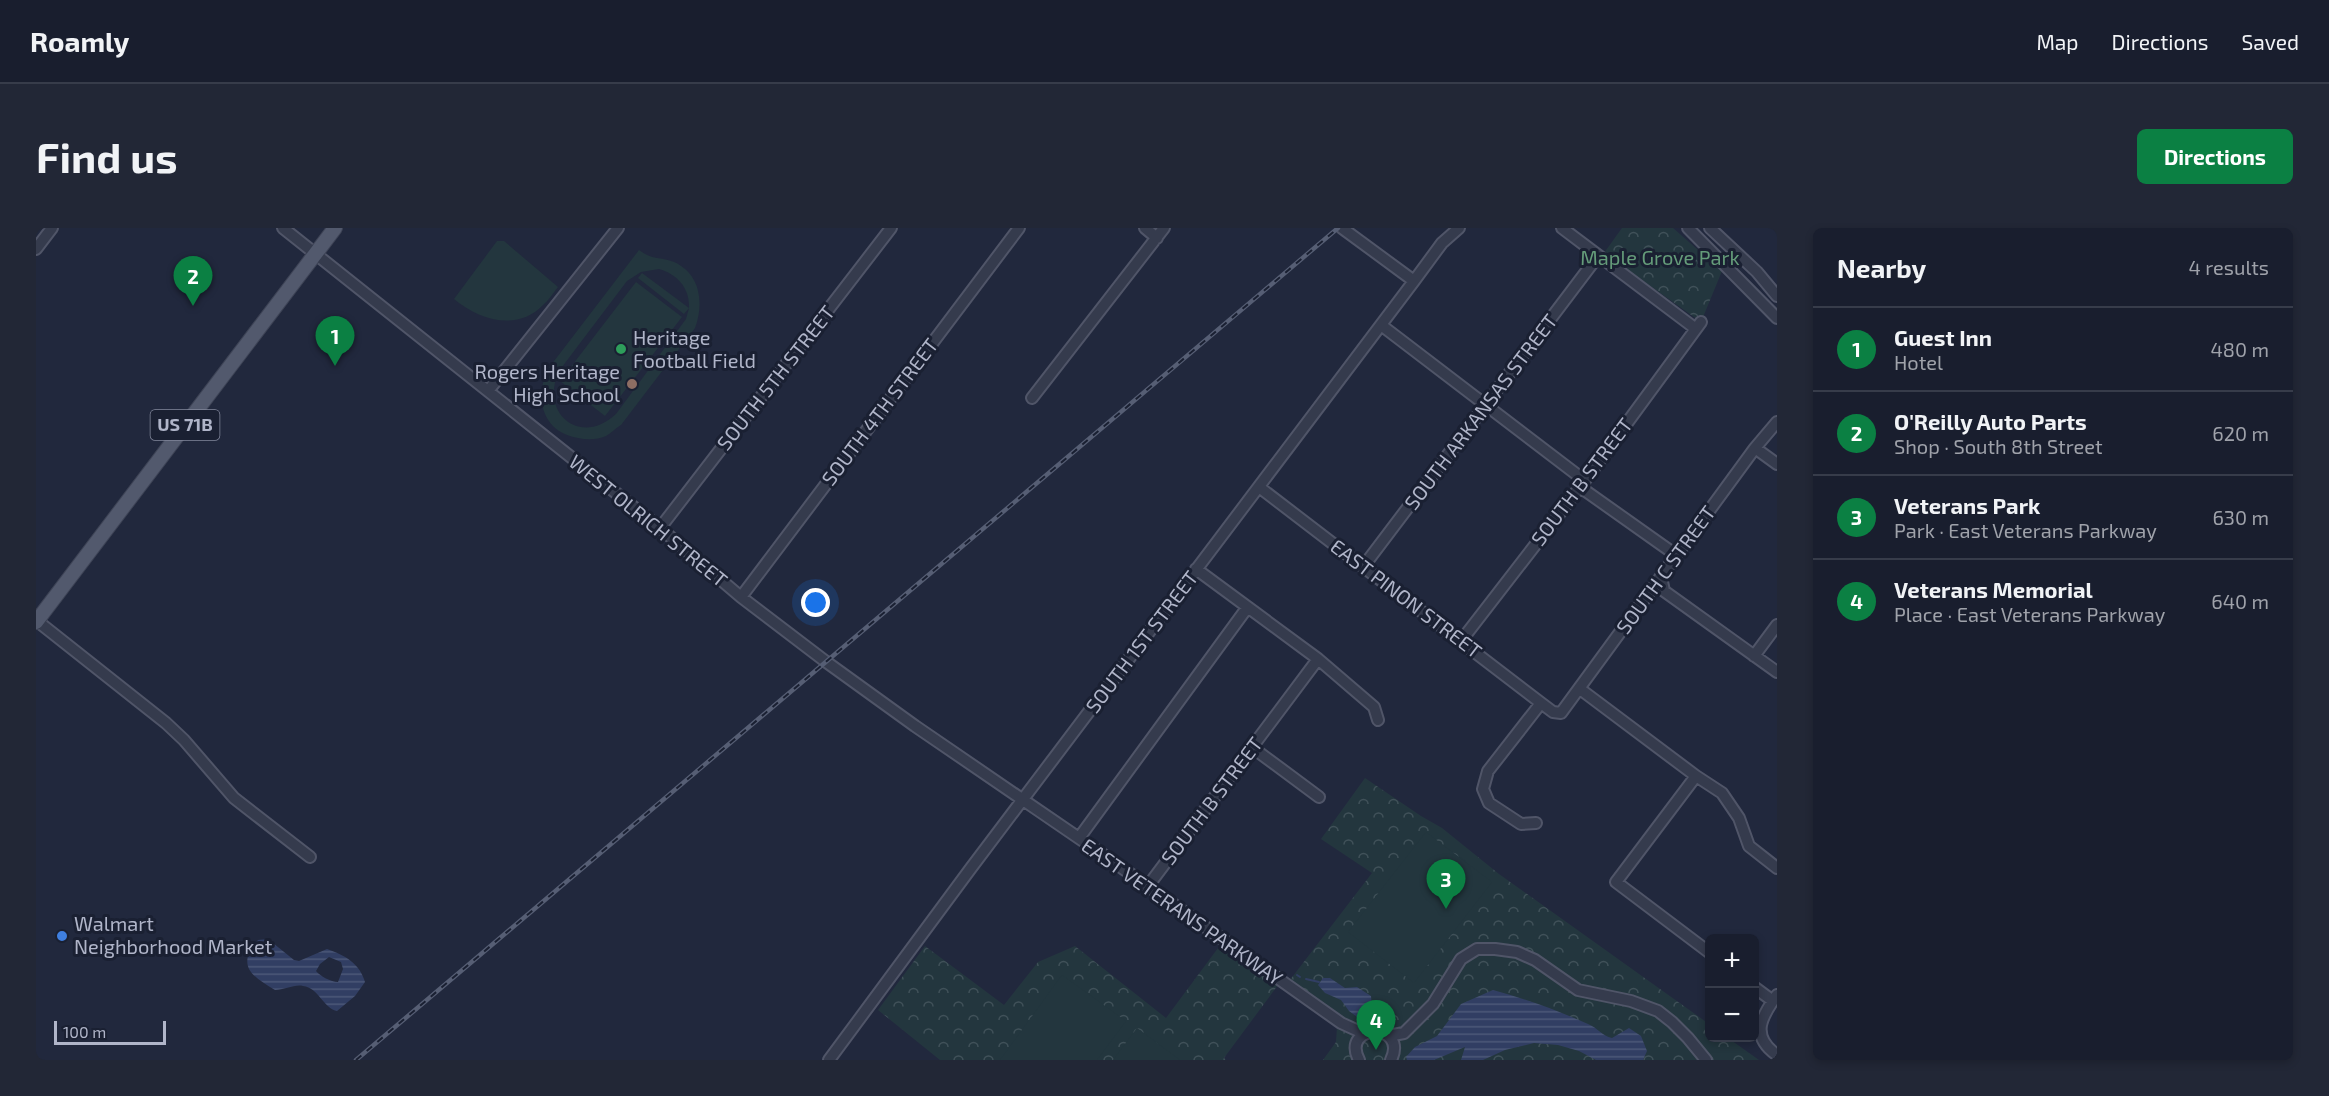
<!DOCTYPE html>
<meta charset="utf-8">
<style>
body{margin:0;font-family:"Exo 2",sans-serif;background:#222736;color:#f1f3f6}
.controls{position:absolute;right:18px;bottom:18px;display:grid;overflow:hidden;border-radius:9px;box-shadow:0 3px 9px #0003}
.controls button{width:54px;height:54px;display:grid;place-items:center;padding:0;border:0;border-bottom:2px solid #373c4a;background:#191e2e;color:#f1f3f6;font:30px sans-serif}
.scale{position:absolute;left:18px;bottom:15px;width:112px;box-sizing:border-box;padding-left:6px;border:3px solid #b0b5c9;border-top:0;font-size:16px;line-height:21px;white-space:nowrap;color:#b0b5c9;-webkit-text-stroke:4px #1a2032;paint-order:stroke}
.you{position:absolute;left:780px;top:375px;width:21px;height:21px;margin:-15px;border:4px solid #fff;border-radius:50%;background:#1a73e8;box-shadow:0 0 0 9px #1a73e833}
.badge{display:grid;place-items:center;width:39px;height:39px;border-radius:50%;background:#0b8043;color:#fff;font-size:20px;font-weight:700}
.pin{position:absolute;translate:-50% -50px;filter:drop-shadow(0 2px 3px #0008)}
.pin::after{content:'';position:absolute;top:32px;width:21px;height:18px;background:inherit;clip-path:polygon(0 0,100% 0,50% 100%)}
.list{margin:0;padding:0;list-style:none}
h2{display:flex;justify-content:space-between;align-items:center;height:78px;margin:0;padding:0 24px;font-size:26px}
h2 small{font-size:20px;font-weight:400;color:#9fa2aa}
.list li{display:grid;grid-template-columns:39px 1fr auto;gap:18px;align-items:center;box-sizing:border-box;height:84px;padding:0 24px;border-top:2px solid #373c4a}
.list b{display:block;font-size:22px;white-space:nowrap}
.list p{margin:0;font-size:20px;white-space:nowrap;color:#9fa2aa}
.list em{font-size:20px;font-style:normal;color:#9fa2aa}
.map{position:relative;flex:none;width:1741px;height:832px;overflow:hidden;border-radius:9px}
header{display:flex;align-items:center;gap:36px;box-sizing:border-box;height:84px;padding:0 30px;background:#191e2e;border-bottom:2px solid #373c4a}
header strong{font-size:28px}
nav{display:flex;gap:33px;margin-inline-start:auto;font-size:21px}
.intro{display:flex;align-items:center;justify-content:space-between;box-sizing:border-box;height:144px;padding:0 36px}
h1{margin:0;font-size:42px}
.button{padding:15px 27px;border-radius:9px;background:#0b8043;color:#fff;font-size:21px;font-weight:700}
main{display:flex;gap:36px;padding:0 36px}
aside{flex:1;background:#191e2e;border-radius:9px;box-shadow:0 3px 9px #0003}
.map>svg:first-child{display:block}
.forest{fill:url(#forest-crowns)}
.pitch{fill:#23363e;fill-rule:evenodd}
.water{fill:url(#water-rules);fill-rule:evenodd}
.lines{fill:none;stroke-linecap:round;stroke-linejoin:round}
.stream{stroke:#313e63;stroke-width:2}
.minor-casing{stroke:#505568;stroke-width:14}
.major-casing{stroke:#3e4456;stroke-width:16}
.minor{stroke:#353b4d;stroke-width:10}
.major{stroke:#52596d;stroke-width:14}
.rail-casing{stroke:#565e74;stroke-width:4.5}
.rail{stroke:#1a2032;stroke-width:2;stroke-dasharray:7;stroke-linecap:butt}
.leisure-dot{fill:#2e9e5b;stroke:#1a2032;stroke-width:2}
.education-dot{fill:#8d6e63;stroke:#1a2032;stroke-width:2}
.shop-dot{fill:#3f7fe0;stroke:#1a2032;stroke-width:2}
.labels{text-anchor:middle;stroke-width:6;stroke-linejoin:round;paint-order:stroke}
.shield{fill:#1a2032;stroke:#83889c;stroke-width:1.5}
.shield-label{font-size:18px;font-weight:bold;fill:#b0b5c9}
.park-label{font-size:20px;fill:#659c7a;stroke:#1a2032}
.poi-label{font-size:20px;fill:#b0b5c9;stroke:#1a2032;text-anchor:start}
.street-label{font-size:20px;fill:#b0b5c9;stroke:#1a2032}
</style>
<header>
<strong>Roamly</strong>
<nav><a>Map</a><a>Directions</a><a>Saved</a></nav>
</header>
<div class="intro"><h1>Find us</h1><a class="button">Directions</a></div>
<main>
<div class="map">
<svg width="1741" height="832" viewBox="0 0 1741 832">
<defs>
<pattern id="forest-crowns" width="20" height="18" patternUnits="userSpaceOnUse" patternTransform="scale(1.5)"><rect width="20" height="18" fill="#23363e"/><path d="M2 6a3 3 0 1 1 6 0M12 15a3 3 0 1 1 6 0" fill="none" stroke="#405159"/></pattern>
<pattern id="water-rules" width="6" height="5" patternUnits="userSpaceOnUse" patternTransform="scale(1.5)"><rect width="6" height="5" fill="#313e63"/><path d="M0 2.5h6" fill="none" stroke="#4c5878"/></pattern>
</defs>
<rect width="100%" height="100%" fill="#21283d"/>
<path class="forest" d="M1586 0H1637L1686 43 1665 94 1568 25Z
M1329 550 1385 588 1406 600 1463 646 1673 796 1674 810H1692L1723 832H1287L1300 814 1301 799 1247 759 1257 748 1336 645 1285 611Z
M1188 712 1245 753 1188 830 1190 832H904L842 782 889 718 968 777 1002 734 1039 718 1130 790Z"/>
<path class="pitch" d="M461 13H468L522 59C517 65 513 72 507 77 481 104 443 92 418 71Z
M603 22C618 33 623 28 638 34 665 46 668 76 659 100L585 197C580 200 575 205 570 208 561 212 551 212 542 210 506 204 498 170 512 141ZM623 41C641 46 654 60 653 80L606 45 602 50 648 86 653 80 650 91 580 186C545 219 503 186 523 143L591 53 605 44Z
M600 54 646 89 569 188 524 153Z
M1390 604 1456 654 1378 755 1312 704Z
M1026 747 1090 793 1061 832H964Z
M1101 800 1144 832H1145H1077Z"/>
<path class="water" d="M232 711 258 732 263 733 291 721C309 727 324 736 329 754L319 768 301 783C287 780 283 760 267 758 259 756 248 762 239 762 215 748 200 737 222 712ZM293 729 305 734 307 741 302 754C295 754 284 748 280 743L284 736Z
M1287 750H1294L1309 760 1321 759 1335 768 1336 781 1360 791 1356 796 1347 798 1340 792 1332 797 1313 783 1305 772 1289 765 1282 757Z
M1457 762C1490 771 1521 782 1552 796 1562 800 1566 808 1576 810L1593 800 1605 808 1611 823 1607 832H1560L1543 823 1522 817 1498 815 1469 822 1447 832H1425L1429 819 1398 832H1371L1370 829 1379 819 1401 808 1425 776Z"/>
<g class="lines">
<path class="stream" d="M1261 747 1264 749
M1270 751 1283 754"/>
<defs>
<path id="minor" d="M247 0 624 300 705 369 789 433 879 498 1072 630 1305 795 1329 806
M1109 0 1121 10
M1306 0 1378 53
M1526 0 1660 101
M1652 0 1741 90
M1674 0 1721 44 1741 68
M0 21 16 0
M1345 97 1548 252
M452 163 582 0
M996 170 1128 0
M1719 220 1741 236
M1223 259 1505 475 1517 484 1525 485 1719 220 1741 194
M1544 259 1640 327
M624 300 855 0
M1327 339 1562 28
M1160 341 1282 431 1338 479 1342 492
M1625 349 1628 363 1741 444
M705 369 983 0
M0 392 130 495 148 512 198 570 274 629
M1425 413 1544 259 1665 94
M1718 428 1741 397
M1544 461 1660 548 1686 565 1703 590 1713 618 1741 640
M1217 520 1283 569
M1660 548 1580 654 1674 725
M1500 595 1485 596 1453 575 1447 561 1452 543 1505 475
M1043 610 1211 380
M1112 658 1282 431
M1718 759 1737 773
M1741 767C1725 789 1714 808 1741 827
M1348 805 1357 807 1368 805 1397 776 1425 731 1441 721H1459L1481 724 1499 732 1542 762 1595 773 1622 783 1636 794 1652 810 1670 832
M793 832 935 640 1378 53 1406 15 1423 0
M1323 832C1304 795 1373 794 1355 832"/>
<path id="major" d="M0 394 299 0"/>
</defs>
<use href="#minor" class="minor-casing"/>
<use href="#major" class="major-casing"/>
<use href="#minor" class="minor"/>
<use href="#major" class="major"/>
<defs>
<path id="rail" d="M320 832 1302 0"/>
</defs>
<use href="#rail" class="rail-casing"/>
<use href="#rail" class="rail"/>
</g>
<circle class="leisure-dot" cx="585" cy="121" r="6"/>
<circle class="education-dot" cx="596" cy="156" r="6"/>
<circle class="shop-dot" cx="26" cy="708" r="6"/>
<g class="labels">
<rect class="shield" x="114.5" y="182" width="69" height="30" rx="4.5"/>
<g class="shield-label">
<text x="149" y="203">US 71B</text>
</g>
<g class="park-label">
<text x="1624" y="37">Maple Grove Park</text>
</g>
<g class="poi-label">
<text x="597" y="117">Heritage<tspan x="597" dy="23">Football Field</tspan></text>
<text x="584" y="151" text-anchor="end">Rogers Heritage<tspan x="584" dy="23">High School</tspan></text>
<text x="38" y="703">Walmart<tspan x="38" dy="23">Neighborhood Market</tspan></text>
</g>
<g class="street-label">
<text transform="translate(740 150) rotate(-52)" y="7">SOUTH 5TH STREET</text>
<text transform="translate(844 184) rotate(-53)" y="7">SOUTH 4TH STREET</text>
<text transform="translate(1445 184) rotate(-53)" y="7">SOUTH ARKANSAS STREET</text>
<text transform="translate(1546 254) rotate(-53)" y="7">SOUTH B STREET</text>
<text transform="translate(612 293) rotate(39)" y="7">WEST OLRICH STREET</text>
<text transform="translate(1630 342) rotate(-54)" y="7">SOUTH C STREET</text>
<text transform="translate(1370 371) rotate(37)" y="7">EAST PINON STREET</text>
<text transform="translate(1106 414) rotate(-53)" y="7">SOUTH 1ST STREET</text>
<text transform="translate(1176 573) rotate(-53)" y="7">SOUTH B STREET</text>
<text transform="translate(1146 684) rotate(35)" y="7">EAST VETERANS PARKWAY</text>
</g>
</g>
</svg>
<div class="controls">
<button>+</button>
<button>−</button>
</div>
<div class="scale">100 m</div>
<div class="you"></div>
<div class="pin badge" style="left:299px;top:138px">1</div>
<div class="pin badge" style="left:157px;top:78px">2</div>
<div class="pin badge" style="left:1410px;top:681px">3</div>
<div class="pin badge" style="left:1340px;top:822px">4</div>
</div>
<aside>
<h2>Nearby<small>4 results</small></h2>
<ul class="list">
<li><span class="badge">1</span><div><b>Guest Inn</b><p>Hotel</p></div><em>480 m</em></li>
<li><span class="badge">2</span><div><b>O'Reilly Auto Parts</b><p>Shop · South 8th Street</p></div><em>620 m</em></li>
<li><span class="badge">3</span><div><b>Veterans Park</b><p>Park · East Veterans Parkway</p></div><em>630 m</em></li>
<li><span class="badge">4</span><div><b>Veterans Memorial</b><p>Place · East Veterans Parkway</p></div><em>640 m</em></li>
</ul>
</aside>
</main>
